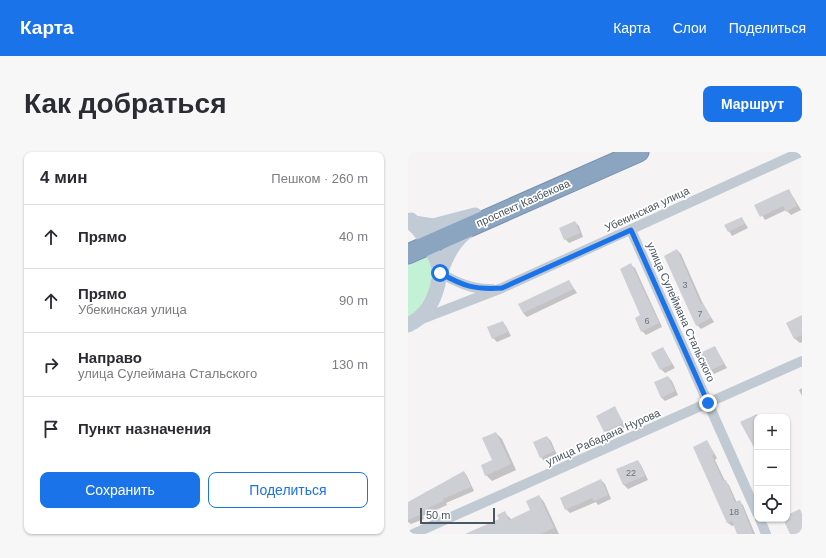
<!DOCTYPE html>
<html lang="ru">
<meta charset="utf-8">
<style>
body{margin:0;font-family:Arial,sans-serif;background:#f7f7f7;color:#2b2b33}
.controls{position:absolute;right:12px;bottom:12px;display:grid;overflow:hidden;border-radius:8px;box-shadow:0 1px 3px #0004}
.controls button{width:36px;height:36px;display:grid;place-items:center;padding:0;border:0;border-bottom:1px solid #e1e1e2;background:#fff;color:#2b2b33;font:20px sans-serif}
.scale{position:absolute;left:12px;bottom:10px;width:75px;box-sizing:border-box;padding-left:4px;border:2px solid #4a5661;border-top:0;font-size:11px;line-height:14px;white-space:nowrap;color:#4a5661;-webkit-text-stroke:3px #fff;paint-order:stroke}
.stop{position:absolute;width:12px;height:12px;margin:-9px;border:3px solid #1a73e8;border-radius:50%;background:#fff}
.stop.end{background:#1a73e8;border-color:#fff;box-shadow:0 1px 4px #0008}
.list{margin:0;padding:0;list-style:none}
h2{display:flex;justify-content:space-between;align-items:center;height:52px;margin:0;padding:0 16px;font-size:17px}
h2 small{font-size:13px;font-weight:400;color:#7c7c81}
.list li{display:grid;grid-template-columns:26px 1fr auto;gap:12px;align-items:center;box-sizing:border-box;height:64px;padding:0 16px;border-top:1px solid #e1e1e2}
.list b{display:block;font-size:15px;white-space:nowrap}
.list p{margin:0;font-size:13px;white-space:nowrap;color:#7c7c81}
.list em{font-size:13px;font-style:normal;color:#7c7c81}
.actions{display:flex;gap:8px;padding:12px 16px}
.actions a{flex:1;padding:9px 0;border:1px solid #1a73e8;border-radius:8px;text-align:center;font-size:14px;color:#1a73e8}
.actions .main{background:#1a73e8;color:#fff}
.icon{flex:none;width:22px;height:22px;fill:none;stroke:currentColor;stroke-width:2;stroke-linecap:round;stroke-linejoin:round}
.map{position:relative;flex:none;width:394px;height:382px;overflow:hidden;border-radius:8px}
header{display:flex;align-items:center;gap:24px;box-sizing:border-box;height:56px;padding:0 20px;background:#1a73e8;color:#fff}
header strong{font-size:19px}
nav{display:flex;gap:22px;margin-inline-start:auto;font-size:14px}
.intro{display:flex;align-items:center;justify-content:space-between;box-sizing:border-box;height:96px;padding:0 24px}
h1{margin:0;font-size:28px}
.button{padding:10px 18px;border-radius:8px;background:#1a73e8;color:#fff;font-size:14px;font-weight:700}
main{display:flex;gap:24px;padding:0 24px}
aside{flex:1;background:#fff;border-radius:8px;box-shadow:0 1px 3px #0004}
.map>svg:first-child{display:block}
.green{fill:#c3f1d5}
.shadow{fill:#0003}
.building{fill:#cdcfd5}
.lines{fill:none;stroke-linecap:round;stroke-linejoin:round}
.highway-casing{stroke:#7690ad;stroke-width:21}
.street{stroke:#c1cad2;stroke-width:10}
.secondary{stroke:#c1cbd6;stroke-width:15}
.highway{stroke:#8ba5c1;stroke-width:19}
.route{stroke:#1a73e8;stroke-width:5}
.labels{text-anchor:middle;stroke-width:3.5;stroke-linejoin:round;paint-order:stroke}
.number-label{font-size:9px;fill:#6b747e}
.street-label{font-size:11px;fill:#4a5661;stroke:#fff}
</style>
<header>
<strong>Карта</strong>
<nav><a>Карта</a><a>Слои</a><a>Поделиться</a></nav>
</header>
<div class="intro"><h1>Как добраться</h1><a class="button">Маршрут</a></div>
<main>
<aside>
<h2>4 мин<small>Пешком · 260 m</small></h2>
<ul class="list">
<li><svg class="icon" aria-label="ahead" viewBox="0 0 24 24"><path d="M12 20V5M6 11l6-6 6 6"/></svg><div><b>Прямо</b></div><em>40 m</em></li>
<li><svg class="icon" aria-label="ahead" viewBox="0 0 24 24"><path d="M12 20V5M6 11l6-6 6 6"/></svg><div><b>Прямо</b><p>Убекинская улица</p></div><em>90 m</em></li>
<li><svg class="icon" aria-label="right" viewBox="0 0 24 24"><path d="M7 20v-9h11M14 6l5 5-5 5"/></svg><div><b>Направо</b><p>улица Сулеймана Стальского</p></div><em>130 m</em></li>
<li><svg class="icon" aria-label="arrive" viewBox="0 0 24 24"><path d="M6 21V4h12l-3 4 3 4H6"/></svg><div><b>Пункт назначения</b></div></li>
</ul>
<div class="actions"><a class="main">Сохранить</a><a>Поделиться</a></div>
</aside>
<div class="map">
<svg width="394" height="382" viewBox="0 0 394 382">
<rect width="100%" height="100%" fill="#f5f3f3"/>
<path class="green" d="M16 99C18 102 22 107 23 110 29 130 14 155 0 167V106Z"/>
<path class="shadow" d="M381 38 393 58 383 63 378 58 357 68 348 53Z
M334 66 340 76 324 84 318 74Z
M167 70 171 74 175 85 161 91 157 87Z
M269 98 273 102 295 152 306 170 293 177 289 173Z
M223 113 227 116 254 175 238 183 234 179 233 164Z
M161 129 169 141 119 165 115 161Z
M394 165V190L392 191 386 186Z
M94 170 98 174 103 184 89 190 85 186Z
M307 195 319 216 306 222 293 202Z
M255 196 267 216 257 221 253 217Z
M260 225 264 229 270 243 257 249 253 245Z
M394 236V244L391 238Z
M207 256 218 275 201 283 197 279Z
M88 281 94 287 108 318 84 329 78 323 85 309Z
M139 285 143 289 149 303 136 309 133 305Z
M299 289 309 306 307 308 317 329 321 333 329 351 332 350 335 353 347 382H330L327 373 324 374 320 371 286 295Z
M230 309 233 313 240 328 220 337 216 333 210 318Z
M56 320 59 324 66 339 38 351 39 353 15 364 16 367 3 372 0 370V351L17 343 16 341 44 328 43 326Z
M193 328 197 332 203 347 190 353 188 350 162 361 158 357Z
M379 328 382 335 379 337Z
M131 344 136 350 151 382H69L92 367 97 361 104 368 124 359Z"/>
<path class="building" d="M381 37 389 54 378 60 375 54 352 65 346 53Z
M334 65 337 72 320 80 316 73Z
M167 69 172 81 156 88 151 76Z
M269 97 293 152 295 151 303 166 288 174 256 104Z
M223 111 251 171 233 180 227 166 232 163 212 117Z
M161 128 166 137 115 161 110 152Z
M394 163V183L386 187 378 171Z
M95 169 100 180 84 187 79 175Z
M307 194 316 212 301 219 292 201Z
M255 195 264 212 252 218 243 201Z
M260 224 267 239 253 246 246 230Z
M207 254 215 271 196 280 188 264Z
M349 262V301L332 270Z
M88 280 103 312 77 324 73 313 84 308 74 286Z
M139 284 146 299 132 306 125 290Z
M299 288 306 302 304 304 315 329 318 328 327 350 332 348 345 382H329L324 369 319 371 285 295Z
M230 308 237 324 215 333 208 317Z
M56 319 63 335 35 347 36 349 11 360 12 363 0 368V350Z
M193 327 200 343 186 349 184 346 157 358 152 346Z
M131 343 146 376 133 382H57L91 367 89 363 97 359 101 368 122 358 118 349Z
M392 357 394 362V382H382L375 367H379V363Z"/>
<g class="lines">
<defs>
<path id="highway" d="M0 102 231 0"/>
</defs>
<use href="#highway" class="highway-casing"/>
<path class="street" d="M223 78 349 361
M32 121C48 130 65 138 84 137
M11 168 94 136 393 0
M352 367 358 382
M5 382 394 209"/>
<path class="secondary" d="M3 68 6 71 25 74 67 63
M0 69C13 75 30 106 32 120 33 123 30 129 30 132 26 149 17 165 0 173
M32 121C39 103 45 90 59 79"/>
<use href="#highway" class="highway"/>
</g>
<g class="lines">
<path class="route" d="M32 121C55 134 67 138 94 136L223 78 300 251"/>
</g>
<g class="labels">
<g class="number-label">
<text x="277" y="136">3</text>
<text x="292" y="165">7</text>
<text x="239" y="172">6</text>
<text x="223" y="324">22</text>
<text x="326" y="363">18</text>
</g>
<g class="street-label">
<text transform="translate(115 51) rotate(-24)" y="4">проспект Казбекова</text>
<text transform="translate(239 57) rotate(-25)" y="4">Убекинская улица</text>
<text transform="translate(273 160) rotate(66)" y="4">улица Сулеймана Стальского</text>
<text transform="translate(195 285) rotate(-24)" y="4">улица Рабадана Нурова</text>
</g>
</g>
</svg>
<div class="controls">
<button>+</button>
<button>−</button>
<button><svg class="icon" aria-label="locate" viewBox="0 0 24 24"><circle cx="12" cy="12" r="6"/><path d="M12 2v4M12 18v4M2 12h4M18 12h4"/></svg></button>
</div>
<div class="scale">50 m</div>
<div class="stop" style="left:32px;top:121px"></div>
<div class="stop end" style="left:300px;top:251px"></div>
</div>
</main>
